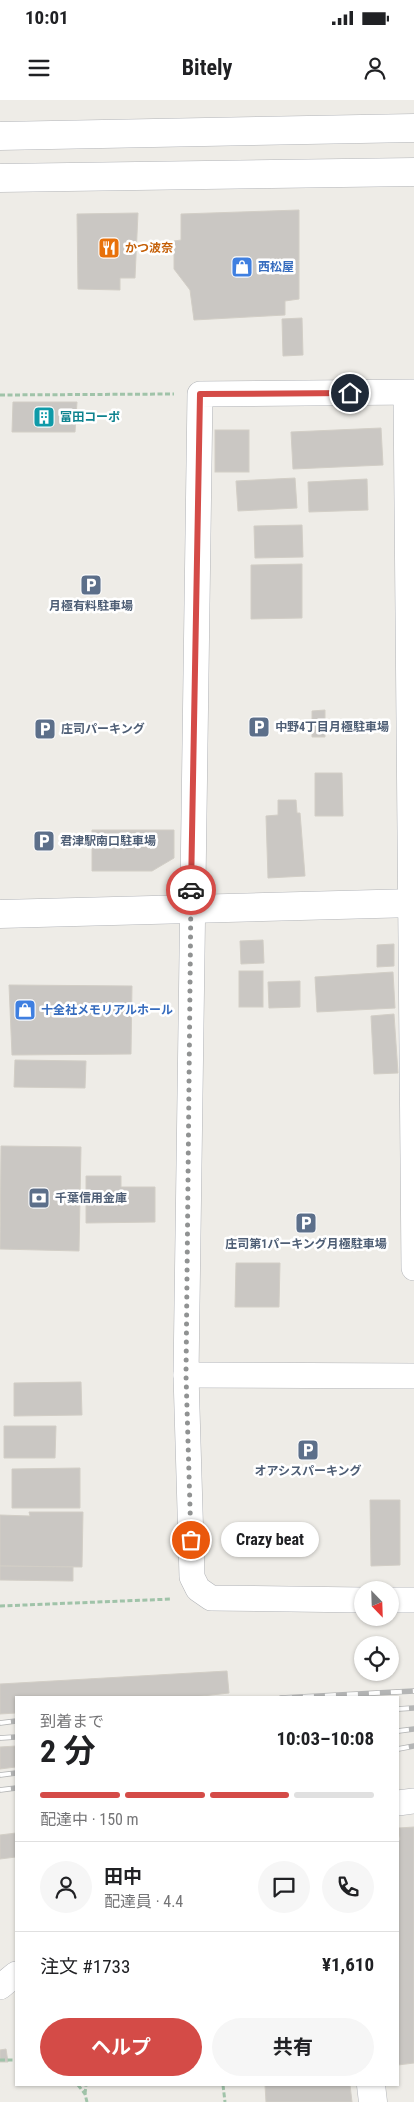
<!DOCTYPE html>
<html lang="ja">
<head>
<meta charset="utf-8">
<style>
	body { margin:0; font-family:"Roboto Condensed","Noto Sans JP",sans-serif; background:#f6f6f6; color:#202124; height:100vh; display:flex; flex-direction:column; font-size:19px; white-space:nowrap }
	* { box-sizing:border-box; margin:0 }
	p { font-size:16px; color:#757577 }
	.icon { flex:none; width:28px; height:28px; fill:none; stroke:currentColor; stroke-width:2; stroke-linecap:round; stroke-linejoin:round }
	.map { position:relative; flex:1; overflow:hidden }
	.sheet { position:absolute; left:15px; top:1596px; width:384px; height:390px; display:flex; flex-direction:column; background:#fff; border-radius:0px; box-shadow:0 1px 4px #0004 }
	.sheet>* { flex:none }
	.needle { width:32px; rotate:157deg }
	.tools { position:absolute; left:354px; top:1481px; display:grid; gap:10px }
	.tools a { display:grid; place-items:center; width:45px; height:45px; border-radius:50%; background:#fff; box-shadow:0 1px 4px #0004; font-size:25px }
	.pin { position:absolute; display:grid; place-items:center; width:42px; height:42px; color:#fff; margin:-21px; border:2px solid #fff; border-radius:50%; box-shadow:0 1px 5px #0007 }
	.courier { position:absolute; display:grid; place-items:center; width:50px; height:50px; margin:-25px; border:4px solid #d44b47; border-radius:50%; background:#fff; color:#222; box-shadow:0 1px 6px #0007 }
	.bubble { position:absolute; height:35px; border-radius:18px; background:#fff; box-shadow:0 1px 4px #0004; font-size:16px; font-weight:700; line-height:35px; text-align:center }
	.headline em { font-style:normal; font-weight:700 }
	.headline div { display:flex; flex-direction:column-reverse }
	.headline { display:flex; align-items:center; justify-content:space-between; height:85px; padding:0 25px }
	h1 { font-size:32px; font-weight:700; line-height:38px }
	.bar { display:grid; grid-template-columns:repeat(4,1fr); gap:8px 5px; align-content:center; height:60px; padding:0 25px }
	.bar i { height:6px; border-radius:4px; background:#e0e0e0 }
	.bar .on { background:#d44b47 }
	.bar p { grid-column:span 4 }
	.line { display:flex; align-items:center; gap:12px; padding:0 25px; border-top:1px solid #e0e0e0 }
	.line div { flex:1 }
	.round { display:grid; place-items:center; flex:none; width:52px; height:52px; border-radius:26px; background:#f6f6f6 }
	.cta { display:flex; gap:10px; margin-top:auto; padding:10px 25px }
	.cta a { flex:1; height:58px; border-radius:30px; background:#d44b47; color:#fff; font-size:20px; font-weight:700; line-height:58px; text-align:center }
	.cta a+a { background:#f6f6f6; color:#202124 }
	.status { display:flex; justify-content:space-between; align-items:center; height:35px; padding:0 25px; background:#fff; direction:ltr }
	.status svg { height:14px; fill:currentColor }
	header { display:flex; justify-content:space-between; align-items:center; height:65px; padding:0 25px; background:#fff; font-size:22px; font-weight:700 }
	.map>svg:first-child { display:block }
	.building { fill:#cac7c3; stroke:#d2cec6 }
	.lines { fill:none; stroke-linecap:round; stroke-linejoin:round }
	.street-casing { stroke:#b1b3b7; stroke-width:26 }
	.secondary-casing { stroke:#b3b5b9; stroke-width:29 }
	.path { stroke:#a0c3a9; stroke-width:3; stroke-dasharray:5 2.5; stroke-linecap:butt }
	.street { stroke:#fff; stroke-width:25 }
	.secondary { stroke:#fff; stroke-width:28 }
	.rail-casing { stroke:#b4b5b5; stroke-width:5.5 }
	.rail { stroke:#fff; stroke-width:4; stroke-dasharray:11; stroke-linecap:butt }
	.done { stroke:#909292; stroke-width:5; stroke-dasharray:0 9 }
	.route { stroke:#d44b47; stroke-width:6 }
	.labels { text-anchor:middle; stroke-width:5; stroke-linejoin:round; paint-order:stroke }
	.food-label { font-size:12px; font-weight:bold; fill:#c56008; stroke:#fff; text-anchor:start }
	.shop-label { font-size:12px; font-weight:bold; fill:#366cbe; stroke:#fff; text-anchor:start }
	.culture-label { font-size:12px; font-weight:bold; fill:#0d838f; stroke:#fff; text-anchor:start }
	.service-label { font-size:12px; font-weight:bold; fill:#4e5e75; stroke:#fff; text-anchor:start }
</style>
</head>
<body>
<div class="status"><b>10:01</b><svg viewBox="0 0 49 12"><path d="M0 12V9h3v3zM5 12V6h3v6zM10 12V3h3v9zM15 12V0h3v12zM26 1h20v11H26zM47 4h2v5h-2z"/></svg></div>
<header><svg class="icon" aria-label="menu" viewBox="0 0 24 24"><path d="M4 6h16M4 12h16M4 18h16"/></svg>Bitely<svg class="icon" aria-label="person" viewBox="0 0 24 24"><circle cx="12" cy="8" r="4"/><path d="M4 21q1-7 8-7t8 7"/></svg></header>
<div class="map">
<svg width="414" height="2002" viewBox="0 0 414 2002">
	<rect width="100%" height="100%" fill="#eeece7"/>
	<g class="building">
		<polygon points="299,110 299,199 285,201 285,215 194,220 190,190 174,169 174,141 181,140 181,114"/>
		<polygon points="138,113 135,178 120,178 120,190 78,189 77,114"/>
		<polygon points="302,218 303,255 283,256 282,219"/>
		<polygon points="13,302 77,302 75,332 12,332"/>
		<polygon points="381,328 383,365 293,369 291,332"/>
		<rect x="215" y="330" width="34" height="42"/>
		<polygon points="295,378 297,408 238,411 236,381"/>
		<polygon points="367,379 368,410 309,412 308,382"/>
		<polygon points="302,425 303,457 255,458 254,426"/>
		<polygon points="302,464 302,518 251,519 251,465"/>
		<polygon points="325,610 325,637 312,637 312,611"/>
		<polygon points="315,673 342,673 343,716 315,716"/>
		<polygon points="278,700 296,700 297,713 300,713 305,776 268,778 266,716 278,715"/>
		<polygon points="92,730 174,730 174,758 152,771 92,771"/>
		<polygon points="263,840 264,863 241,864 240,841"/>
		<polygon points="394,844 394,866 377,867 377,845"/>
		<rect x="239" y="871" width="24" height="36"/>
		<polygon points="393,872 395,908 317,912 315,877"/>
		<polygon points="300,881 300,907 269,908 268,882"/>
		<polygon points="9,885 132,886 131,954 12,955"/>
		<polygon points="394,914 398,973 374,974 371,916"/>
		<polygon points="15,960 86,961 85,988 14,987"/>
		<polygon points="1,1046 81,1047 79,1151 0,1149"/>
		<polygon points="86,1076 121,1076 121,1087 155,1087 155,1122 86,1123"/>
		<polygon points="236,1163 280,1163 279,1207 235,1207"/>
		<polygon points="81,1282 82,1315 14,1316 14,1283"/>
		<polygon points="4,1326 56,1326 55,1358 4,1358"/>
		<polygon points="80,1368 80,1408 12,1408 12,1369"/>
		<polygon points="370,1400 400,1400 400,1465 371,1466"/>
		<polygon points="29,1412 83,1412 82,1467 0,1466 0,1415 30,1416"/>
		<polygon points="0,1466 73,1467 73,1481 0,1480"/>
		<polygon points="227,1571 229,1593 184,1598 16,1598 16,1613 0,1614 0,1584"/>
		<polygon points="16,1646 16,1667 0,1669 0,1647"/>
		<polygon points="414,1727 414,1963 398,1965 398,1741 400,1740 399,1728"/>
		<polygon points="16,1733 16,1757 0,1759 0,1735"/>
		<polygon points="6,1949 8,1962 0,1962 0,1950"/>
		<polygon points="265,1985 350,1985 352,2002 266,2002"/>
	</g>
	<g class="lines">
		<g class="street-casing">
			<g id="street">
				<polyline points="406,293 414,1168"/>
				<polyline points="186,1275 414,1276"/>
				<polyline points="362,1500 211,1498 198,1489 192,1477 186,1275 200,294 414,292"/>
				<polyline points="390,1500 414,1500"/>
				<polyline points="398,1703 414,1701"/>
				<polyline points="0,1887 16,1874"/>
			</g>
		</g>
		<g class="secondary-casing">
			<g id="secondary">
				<polyline points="0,36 414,28"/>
				<polyline points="0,78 414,72"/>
				<polyline points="0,814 414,803"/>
				<polyline points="371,1985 373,2002"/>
			</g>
		</g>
		<g class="path">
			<polyline points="0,295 174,294"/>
			<polyline points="0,1506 172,1499"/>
			<polyline points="0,1960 16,1960"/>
			<polyline points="78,1985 85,1994 87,2002"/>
			<polyline points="223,1985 225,2002"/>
			<polyline points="85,1994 86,1985"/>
		</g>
		<use href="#street" class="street"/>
		<use href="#secondary" class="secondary"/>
		<g class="rail-casing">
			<g id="rail">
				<polyline points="281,1598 414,1591"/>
				<polyline points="398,1609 414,1608"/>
				<polyline points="0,1623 16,1621"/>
				<polyline points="398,1631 414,1629"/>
				<polyline points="0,1638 16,1637"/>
				<polyline points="398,1649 414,1646"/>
				<polyline points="0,1675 16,1673"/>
				<polyline points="0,1690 16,1688"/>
			</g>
		</g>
		<use href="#rail" class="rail"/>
	</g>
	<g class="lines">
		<polyline class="done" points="191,1440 186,1275 191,790"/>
		<polyline class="route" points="191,790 200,294 350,293"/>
	</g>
	<defs>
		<g id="restaurant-square" transform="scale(1.125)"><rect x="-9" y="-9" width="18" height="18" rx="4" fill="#e8710a" stroke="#fff"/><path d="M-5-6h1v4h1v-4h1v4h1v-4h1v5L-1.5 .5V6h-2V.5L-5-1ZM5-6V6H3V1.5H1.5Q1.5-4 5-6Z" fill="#fff"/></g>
		<g id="shop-square" transform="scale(1.125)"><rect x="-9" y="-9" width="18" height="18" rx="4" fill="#3f7fe0" stroke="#fff"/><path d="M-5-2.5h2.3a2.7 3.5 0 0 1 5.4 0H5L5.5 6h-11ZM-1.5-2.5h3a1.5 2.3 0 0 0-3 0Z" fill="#fff"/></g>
		<g id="building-square" transform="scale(1.125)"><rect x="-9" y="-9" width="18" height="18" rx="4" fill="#0f9aa8" stroke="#fff"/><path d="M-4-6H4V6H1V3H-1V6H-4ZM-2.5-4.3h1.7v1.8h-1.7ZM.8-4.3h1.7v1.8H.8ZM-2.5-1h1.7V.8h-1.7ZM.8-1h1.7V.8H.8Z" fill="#fff"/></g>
		<g id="parking-square" transform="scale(1.125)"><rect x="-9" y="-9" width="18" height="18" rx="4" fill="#5c6f8a" stroke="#fff"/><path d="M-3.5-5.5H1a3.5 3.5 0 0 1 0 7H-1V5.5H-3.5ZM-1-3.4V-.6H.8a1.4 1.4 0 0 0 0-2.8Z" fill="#fff"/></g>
		<g id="bank-square" transform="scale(1.125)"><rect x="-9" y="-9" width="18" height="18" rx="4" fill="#5c6f8a" stroke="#fff"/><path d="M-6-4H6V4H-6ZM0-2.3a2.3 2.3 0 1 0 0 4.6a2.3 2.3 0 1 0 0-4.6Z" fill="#fff"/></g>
	</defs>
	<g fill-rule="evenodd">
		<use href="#restaurant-square" x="109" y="148"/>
		<use href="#shop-square" x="242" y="167"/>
		<use href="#building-square" x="44" y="317"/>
		<use href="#parking-square" x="91" y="485"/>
		<use href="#parking-square" x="259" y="627"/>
		<use href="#parking-square" x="45" y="629"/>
		<use href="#parking-square" x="44" y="741"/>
		<use href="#shop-square" x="25" y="910"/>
		<use href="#bank-square" x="39" y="1098"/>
		<use href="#parking-square" x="306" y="1123"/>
		<use href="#parking-square" x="308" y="1350"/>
	</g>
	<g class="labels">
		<g class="food-label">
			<text x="125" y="152">かつ波奈</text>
		</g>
		<g class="shop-label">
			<text x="258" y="171">西松屋</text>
			<text x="41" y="914">十全社メモリアルホール</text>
		</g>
		<g class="culture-label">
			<text x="60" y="321">富田コーポ</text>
		</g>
		<g class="service-label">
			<text x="91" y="510" text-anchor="middle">月極有料駐車場</text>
			<text x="275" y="631">中野4丁目月極駐車場</text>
			<text x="61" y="633">庄司パーキング</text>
			<text x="60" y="745">君津駅南口駐車場</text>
			<text x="55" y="1102">千葉信用金庫</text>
			<text x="306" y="1148" text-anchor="middle">庄司第1パーキング月極駐車場</text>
			<text x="308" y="1375" text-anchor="middle">オアシスパーキング</text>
		</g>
	</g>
</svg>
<div class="tools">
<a><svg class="needle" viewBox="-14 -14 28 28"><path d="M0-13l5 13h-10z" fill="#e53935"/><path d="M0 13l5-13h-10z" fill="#757577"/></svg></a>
<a><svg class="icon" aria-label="locate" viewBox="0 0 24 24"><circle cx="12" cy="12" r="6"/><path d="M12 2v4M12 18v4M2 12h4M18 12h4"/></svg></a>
</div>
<div class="pin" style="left:191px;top:1440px;background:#ea580c"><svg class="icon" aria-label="bag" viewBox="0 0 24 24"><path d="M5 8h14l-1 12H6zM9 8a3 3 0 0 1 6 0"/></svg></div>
<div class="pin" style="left:350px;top:293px;background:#1f2937"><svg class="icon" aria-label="home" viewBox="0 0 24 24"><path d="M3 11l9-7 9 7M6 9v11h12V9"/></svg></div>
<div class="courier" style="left:191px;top:790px"><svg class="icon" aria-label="car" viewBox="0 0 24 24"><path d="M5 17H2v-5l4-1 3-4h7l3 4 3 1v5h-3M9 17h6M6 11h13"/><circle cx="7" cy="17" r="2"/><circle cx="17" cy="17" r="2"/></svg></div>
<div class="bubble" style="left:221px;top:1422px;width:98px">Crazy beat</div>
<section class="sheet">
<div class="headline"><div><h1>2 分</h1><p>到着まで</p></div><em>10:03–10:08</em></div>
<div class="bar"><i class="on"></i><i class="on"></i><i class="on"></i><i></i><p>配達中 · 150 m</p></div>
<div class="line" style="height:90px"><a class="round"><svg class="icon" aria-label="person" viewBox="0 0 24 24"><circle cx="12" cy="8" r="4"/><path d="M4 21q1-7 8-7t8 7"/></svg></a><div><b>田中</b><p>配達員 · 4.4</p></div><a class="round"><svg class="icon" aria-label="chat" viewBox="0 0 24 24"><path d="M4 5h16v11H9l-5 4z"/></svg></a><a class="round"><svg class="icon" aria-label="phone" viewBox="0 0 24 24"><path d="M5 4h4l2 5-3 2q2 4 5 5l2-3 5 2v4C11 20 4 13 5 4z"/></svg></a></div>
<div class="line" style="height:65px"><div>注文 #1733</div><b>¥1,610</b></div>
<div class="cta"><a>ヘルプ</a><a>共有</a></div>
</section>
</div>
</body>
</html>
